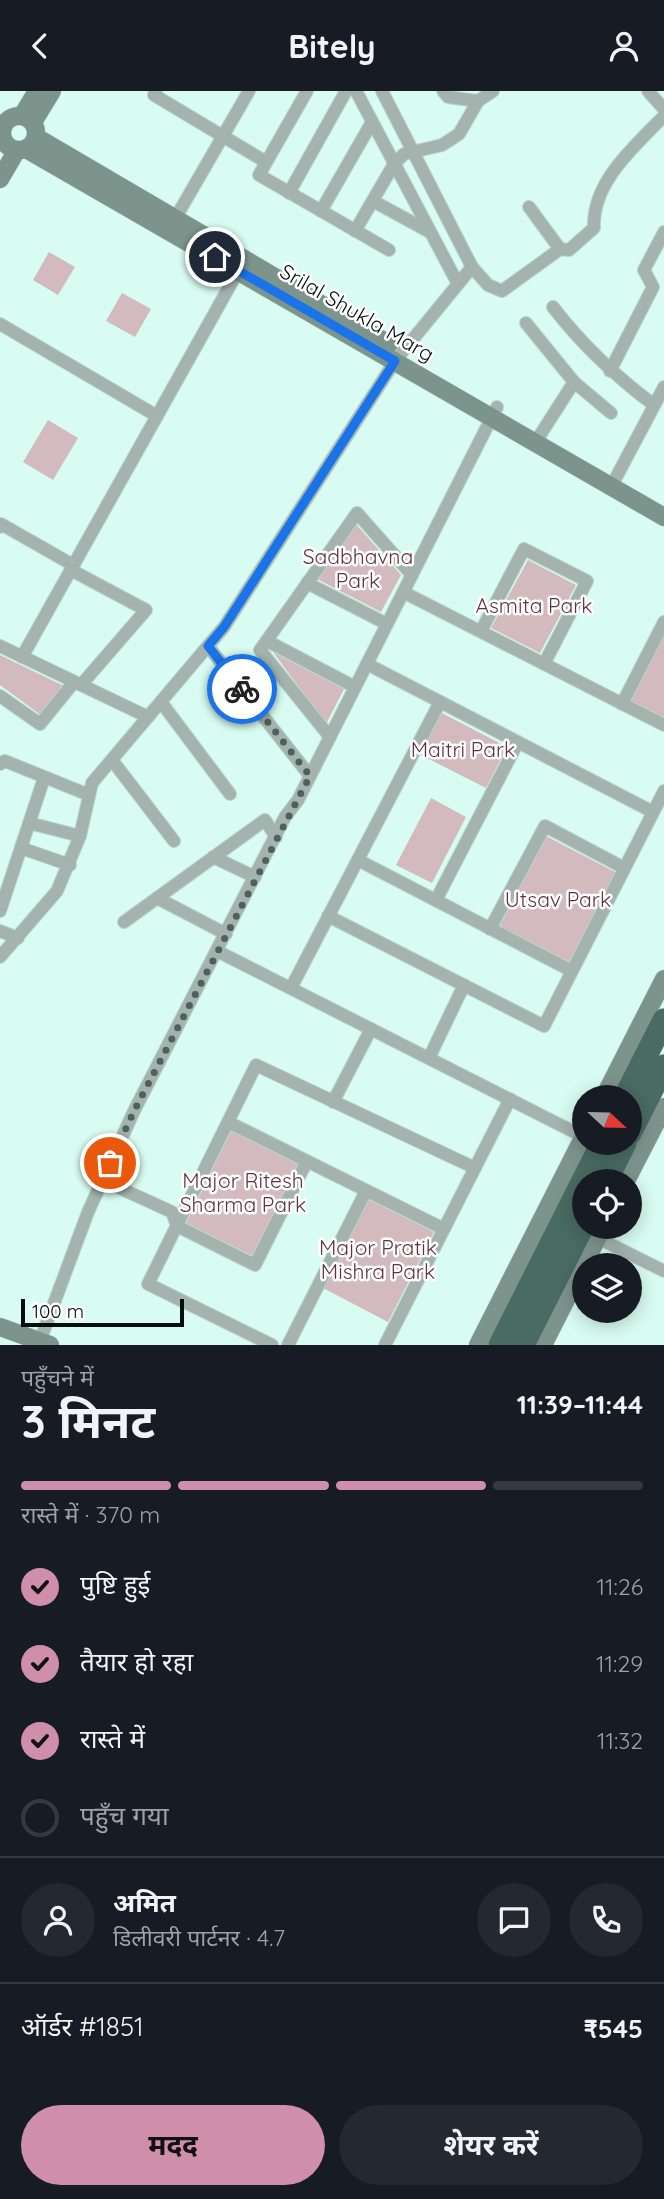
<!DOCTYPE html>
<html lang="hi">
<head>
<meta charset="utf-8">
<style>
	body { margin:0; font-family:Quicksand,"Noto Sans Devanagari",sans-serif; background:#242831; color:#f1f3f6; height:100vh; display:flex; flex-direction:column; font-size:26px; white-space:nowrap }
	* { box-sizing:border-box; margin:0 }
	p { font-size:23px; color:#9ea1a6 }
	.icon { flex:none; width:38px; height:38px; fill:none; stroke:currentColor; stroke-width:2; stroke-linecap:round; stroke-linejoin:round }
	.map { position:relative; height:1254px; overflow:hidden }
	.side { display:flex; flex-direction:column; background:#171b24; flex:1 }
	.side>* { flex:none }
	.needle { width:46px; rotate:112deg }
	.buttons { position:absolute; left:572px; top:994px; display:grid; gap:14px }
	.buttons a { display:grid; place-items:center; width:70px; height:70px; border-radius:50%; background:#171b24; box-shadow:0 4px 18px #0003; font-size:35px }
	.scale { position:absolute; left:21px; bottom:18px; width:163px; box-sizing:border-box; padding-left:7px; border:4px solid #040f0c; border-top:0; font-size:19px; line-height:24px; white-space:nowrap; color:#040f0c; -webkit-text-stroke:5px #fff; paint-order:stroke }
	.pin { position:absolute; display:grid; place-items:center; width:60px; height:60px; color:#fff; margin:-30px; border:4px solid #fff; border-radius:50%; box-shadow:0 2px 7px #0007 }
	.courier { position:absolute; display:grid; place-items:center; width:70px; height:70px; margin:-35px; border:5px solid #1a73e8; border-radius:50%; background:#fff; color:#222; box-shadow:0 2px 9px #0007 }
	.headline em { font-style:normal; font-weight:700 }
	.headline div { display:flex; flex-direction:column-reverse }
	.headline { display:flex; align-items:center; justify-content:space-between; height:119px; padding:0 21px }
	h1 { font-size:46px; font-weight:700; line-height:52px }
	.bar { display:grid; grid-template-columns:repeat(4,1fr); gap:10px 7px; align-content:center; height:84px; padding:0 21px }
	.bar i { height:9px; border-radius:5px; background:#363941 }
	.bar .selected { background:#cf8eaa }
	.bar p { grid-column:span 4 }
	.line { display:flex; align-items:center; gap:18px; padding:0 21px; border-top:2px solid #363941 }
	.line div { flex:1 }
	.round { display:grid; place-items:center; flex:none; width:74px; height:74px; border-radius:37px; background:#242831 }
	ol { padding:0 21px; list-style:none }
	li { display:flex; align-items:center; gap:21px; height:77px }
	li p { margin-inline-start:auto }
	li .icon { padding:7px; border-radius:50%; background:#cf8eaa; color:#111; stroke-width:4 }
	li:last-child { color:#9ea1a6 }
	li i { width:38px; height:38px; border:4px solid #363941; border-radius:50% }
	.cta { display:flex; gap:14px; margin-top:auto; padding:14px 21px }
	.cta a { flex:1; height:80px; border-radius:42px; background:#cf8eaa; color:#111; font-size:28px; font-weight:700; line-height:80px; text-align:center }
	.cta a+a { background:#242831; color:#f1f3f6 }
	header { display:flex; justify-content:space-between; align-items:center; height:91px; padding:0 21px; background:#171b24; font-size:32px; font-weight:700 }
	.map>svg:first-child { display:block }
	.green { fill:#d2babe }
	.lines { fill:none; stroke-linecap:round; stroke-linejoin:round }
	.street-casing { stroke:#b6d6cc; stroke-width:14 }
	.secondary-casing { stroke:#b6d6cc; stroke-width:19 }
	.highway-casing { stroke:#b6d6cc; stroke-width:24 }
	.street { stroke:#a4b3ae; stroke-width:12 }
	.secondary { stroke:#7d948d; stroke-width:18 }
	.highway { stroke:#496b62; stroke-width:23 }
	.done { stroke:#4e625c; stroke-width:7; stroke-dasharray:0 12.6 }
	.route { stroke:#1a73e8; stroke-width:9 }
	.labels { text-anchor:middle; stroke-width:5; stroke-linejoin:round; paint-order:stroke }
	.street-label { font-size:21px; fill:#040f0c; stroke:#fff }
	.park-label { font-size:21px; fill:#63323d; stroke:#fff }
</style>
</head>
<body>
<header><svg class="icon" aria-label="back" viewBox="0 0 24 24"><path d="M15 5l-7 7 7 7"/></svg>Bitely<svg class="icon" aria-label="person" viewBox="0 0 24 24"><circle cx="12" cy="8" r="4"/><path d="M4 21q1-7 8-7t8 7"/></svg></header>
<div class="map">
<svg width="664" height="1254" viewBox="0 0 664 1254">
	<rect width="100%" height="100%" fill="#d8fcf1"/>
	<g class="green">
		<polygon points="49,161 75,176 58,204 33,189"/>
		<polygon points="122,202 151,218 135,246 106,230"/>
		<polygon points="48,329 78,347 53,389 23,371"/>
		<polygon points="356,433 401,484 381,521 317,488"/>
		<polygon points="528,469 576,494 540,562 491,537"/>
		<polygon points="664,540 664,627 628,609"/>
		<polygon points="273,561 344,598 326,633"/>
		<polygon points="0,564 64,595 42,625 0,594"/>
		<polygon points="440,621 507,656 486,697 419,663"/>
		<polygon points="431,707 466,726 432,792 396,774"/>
		<polygon points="546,745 617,782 570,873 499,836"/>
		<polygon points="232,1038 300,1072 253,1165 186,1132"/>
		<polygon points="368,1108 434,1141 388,1231 323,1197"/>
	</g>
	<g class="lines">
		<g class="street-casing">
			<g id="street">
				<polyline points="156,0 154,4 266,71"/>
				<polyline points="307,0 259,84 389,159"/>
				<polyline points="356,0 458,193"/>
				<path d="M 382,0 L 472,176 L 488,194 L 502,200 L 560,158 L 569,159 L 594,137 C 592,91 634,56 664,25"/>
				<polyline points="443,0 448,6 478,10 493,0"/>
				<polyline points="648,0 664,18"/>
				<polyline points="289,102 346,0"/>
				<polyline points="373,110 428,140"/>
				<polyline points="529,116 560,158"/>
				<polyline points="321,120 372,31"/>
				<polyline points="172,133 249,0"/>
				<polyline points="355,140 394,73 404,63 442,54 459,43 478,10"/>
				<path d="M 553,216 C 583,255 615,285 654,314"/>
				<polyline points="526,232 574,291 611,322"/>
				<polyline points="0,233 157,325"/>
				<polyline points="610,280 653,196 644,179 664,141"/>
				<polyline points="535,352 574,291"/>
				<polyline points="611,396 664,296"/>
				<polyline points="0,436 1,433 73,474"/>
				<polyline points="71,479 146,519 81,594"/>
				<polyline points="307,492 387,533"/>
				<polyline points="403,501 664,634"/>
				<polyline points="481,540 524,458 587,490 544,573"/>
				<polyline points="267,550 355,596"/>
				<polyline points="0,555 148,626"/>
				<polyline points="208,555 310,685"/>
				<polyline points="22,566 241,175"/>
				<polyline points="367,573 653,721"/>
				<polyline points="0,605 40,633 74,591"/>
				<polyline points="161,611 230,703"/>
				<polyline points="622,613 664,531"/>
				<polyline points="330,646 260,559 357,422 412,484"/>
				<polyline points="112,669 174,750"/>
				<polyline points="0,673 5,670 89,704"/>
				<polyline points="29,732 80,745"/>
				<polyline points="21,757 70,774"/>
				<polyline points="213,766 255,786"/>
				<polyline points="358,769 572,880"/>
				<polyline points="157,807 226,843"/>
				<polyline points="436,809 518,651"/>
				<polyline points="0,820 44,687"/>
				<polyline points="328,825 544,935 664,700"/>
				<polyline points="124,831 265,729 276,746"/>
				<polyline points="490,838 545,735 624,777"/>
				<polyline points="0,840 18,847"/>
				<polyline points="217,860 584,1046"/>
				<polyline points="0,866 57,800 80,745 92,692 224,536 395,270 472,176"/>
				<polyline points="291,897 440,611"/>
				<polyline points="429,967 464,894"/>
				<polyline points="333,1011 371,938"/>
				<polyline points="228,1031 444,1138"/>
				<polyline points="102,1089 172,1121 177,1135 255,1174 307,1070"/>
				<polyline points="598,1147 664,1180"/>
				<polyline points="40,1250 88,1121 134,1020 285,726 298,709 497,316"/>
				<polyline points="272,1254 148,1193 256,974 475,1077"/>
				<polyline points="288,1254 366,1100"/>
				<polyline points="385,1254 510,1008"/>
			</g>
		</g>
		<g class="secondary-casing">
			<g id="secondary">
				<circle cx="19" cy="42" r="17"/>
				<polyline points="22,25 37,0"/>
				<polyline points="33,31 52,0"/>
				<polyline points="36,46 389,253"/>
				<polyline points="26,58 664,426"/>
				<polyline points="0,88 17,59"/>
				<polyline points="604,1006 664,888"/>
				<polyline points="626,1090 664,1016"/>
				<polyline points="0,1236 50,1254"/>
				<polyline points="478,1254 584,1045"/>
				<polyline points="543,1254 603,1136"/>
			</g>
		</g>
		<g class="highway-casing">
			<g id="highway">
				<polyline points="625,1006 664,929"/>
				<polyline points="630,1042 664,975"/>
				<polyline points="606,1090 625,1052"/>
				<polyline points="500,1254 602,1052"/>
				<polyline points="523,1254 584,1133"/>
			</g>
		</g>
		<use href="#street" class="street"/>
		<use href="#secondary" class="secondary"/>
		<use href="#highway" class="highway"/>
	</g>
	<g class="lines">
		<polyline class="done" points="110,1072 134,1020 310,685 242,598"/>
		<polyline class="route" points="215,166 395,270 224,536 208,555 242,598"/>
	</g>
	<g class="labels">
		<g class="street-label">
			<text transform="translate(357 222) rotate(30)" y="7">Srilal Shukla Marg</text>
		</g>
		<g class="park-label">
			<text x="358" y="473">Sadbhavna<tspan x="358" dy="24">Park</tspan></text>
			<text x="534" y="522">Asmita Park</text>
			<text x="463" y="666">Maitri Park</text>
			<text x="558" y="816">Utsav Park</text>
			<text x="243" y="1097">Major Ritesh<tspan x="243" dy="24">Sharma Park</tspan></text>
			<text x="378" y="1164">Major Pratik<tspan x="378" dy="24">Mishra Park</tspan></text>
		</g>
	</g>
</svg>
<div class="buttons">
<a><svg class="needle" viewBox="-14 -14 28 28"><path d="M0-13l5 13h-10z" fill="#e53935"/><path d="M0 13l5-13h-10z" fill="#9ea1a6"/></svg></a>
<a><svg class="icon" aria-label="locate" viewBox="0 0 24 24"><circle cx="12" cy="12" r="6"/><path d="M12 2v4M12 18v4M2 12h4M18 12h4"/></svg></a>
<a><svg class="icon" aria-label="layers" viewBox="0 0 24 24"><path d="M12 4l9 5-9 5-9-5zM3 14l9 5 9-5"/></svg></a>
</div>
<div class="scale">100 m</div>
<div class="pin" style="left:110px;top:1072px;background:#ea580c"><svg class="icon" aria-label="bag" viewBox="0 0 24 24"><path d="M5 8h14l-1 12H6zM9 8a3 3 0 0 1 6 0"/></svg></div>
<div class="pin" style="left:215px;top:166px;background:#1f2937"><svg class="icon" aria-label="home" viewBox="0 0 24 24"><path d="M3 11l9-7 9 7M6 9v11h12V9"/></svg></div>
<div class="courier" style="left:242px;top:598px"><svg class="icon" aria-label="bike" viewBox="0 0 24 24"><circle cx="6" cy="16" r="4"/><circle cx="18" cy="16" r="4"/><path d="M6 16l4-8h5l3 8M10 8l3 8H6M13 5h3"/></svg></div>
</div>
<section class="side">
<div class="headline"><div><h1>3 मिनट</h1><p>पहुँचने में</p></div><em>11:39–11:44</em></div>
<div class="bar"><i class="selected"></i><i class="selected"></i><i class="selected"></i><i></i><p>रास्ते में · 370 m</p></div>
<ol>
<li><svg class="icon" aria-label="check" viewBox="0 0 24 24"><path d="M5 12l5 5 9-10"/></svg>पुष्टि हुई<p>11:26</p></li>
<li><svg class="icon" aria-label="check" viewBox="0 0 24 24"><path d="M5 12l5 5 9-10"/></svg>तैयार हो रहा<p>11:29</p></li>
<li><svg class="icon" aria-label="check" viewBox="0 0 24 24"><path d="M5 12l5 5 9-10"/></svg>रास्ते में<p>11:32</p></li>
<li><i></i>पहुँच गया</li>
</ol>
<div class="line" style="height:126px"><a class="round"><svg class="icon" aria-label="person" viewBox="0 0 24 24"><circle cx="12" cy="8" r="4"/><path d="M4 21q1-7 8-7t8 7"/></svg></a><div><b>अमित</b><p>डिलीवरी पार्टनर · 4.7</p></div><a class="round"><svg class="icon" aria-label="chat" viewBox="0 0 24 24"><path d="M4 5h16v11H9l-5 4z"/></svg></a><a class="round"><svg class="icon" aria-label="phone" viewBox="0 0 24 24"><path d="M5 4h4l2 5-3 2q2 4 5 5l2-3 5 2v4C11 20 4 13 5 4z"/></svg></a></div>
<div class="line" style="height:91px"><div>ऑर्डर #1851</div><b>₹545</b></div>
<div class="cta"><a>मदद</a><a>शेयर करें</a></div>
</section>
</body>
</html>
